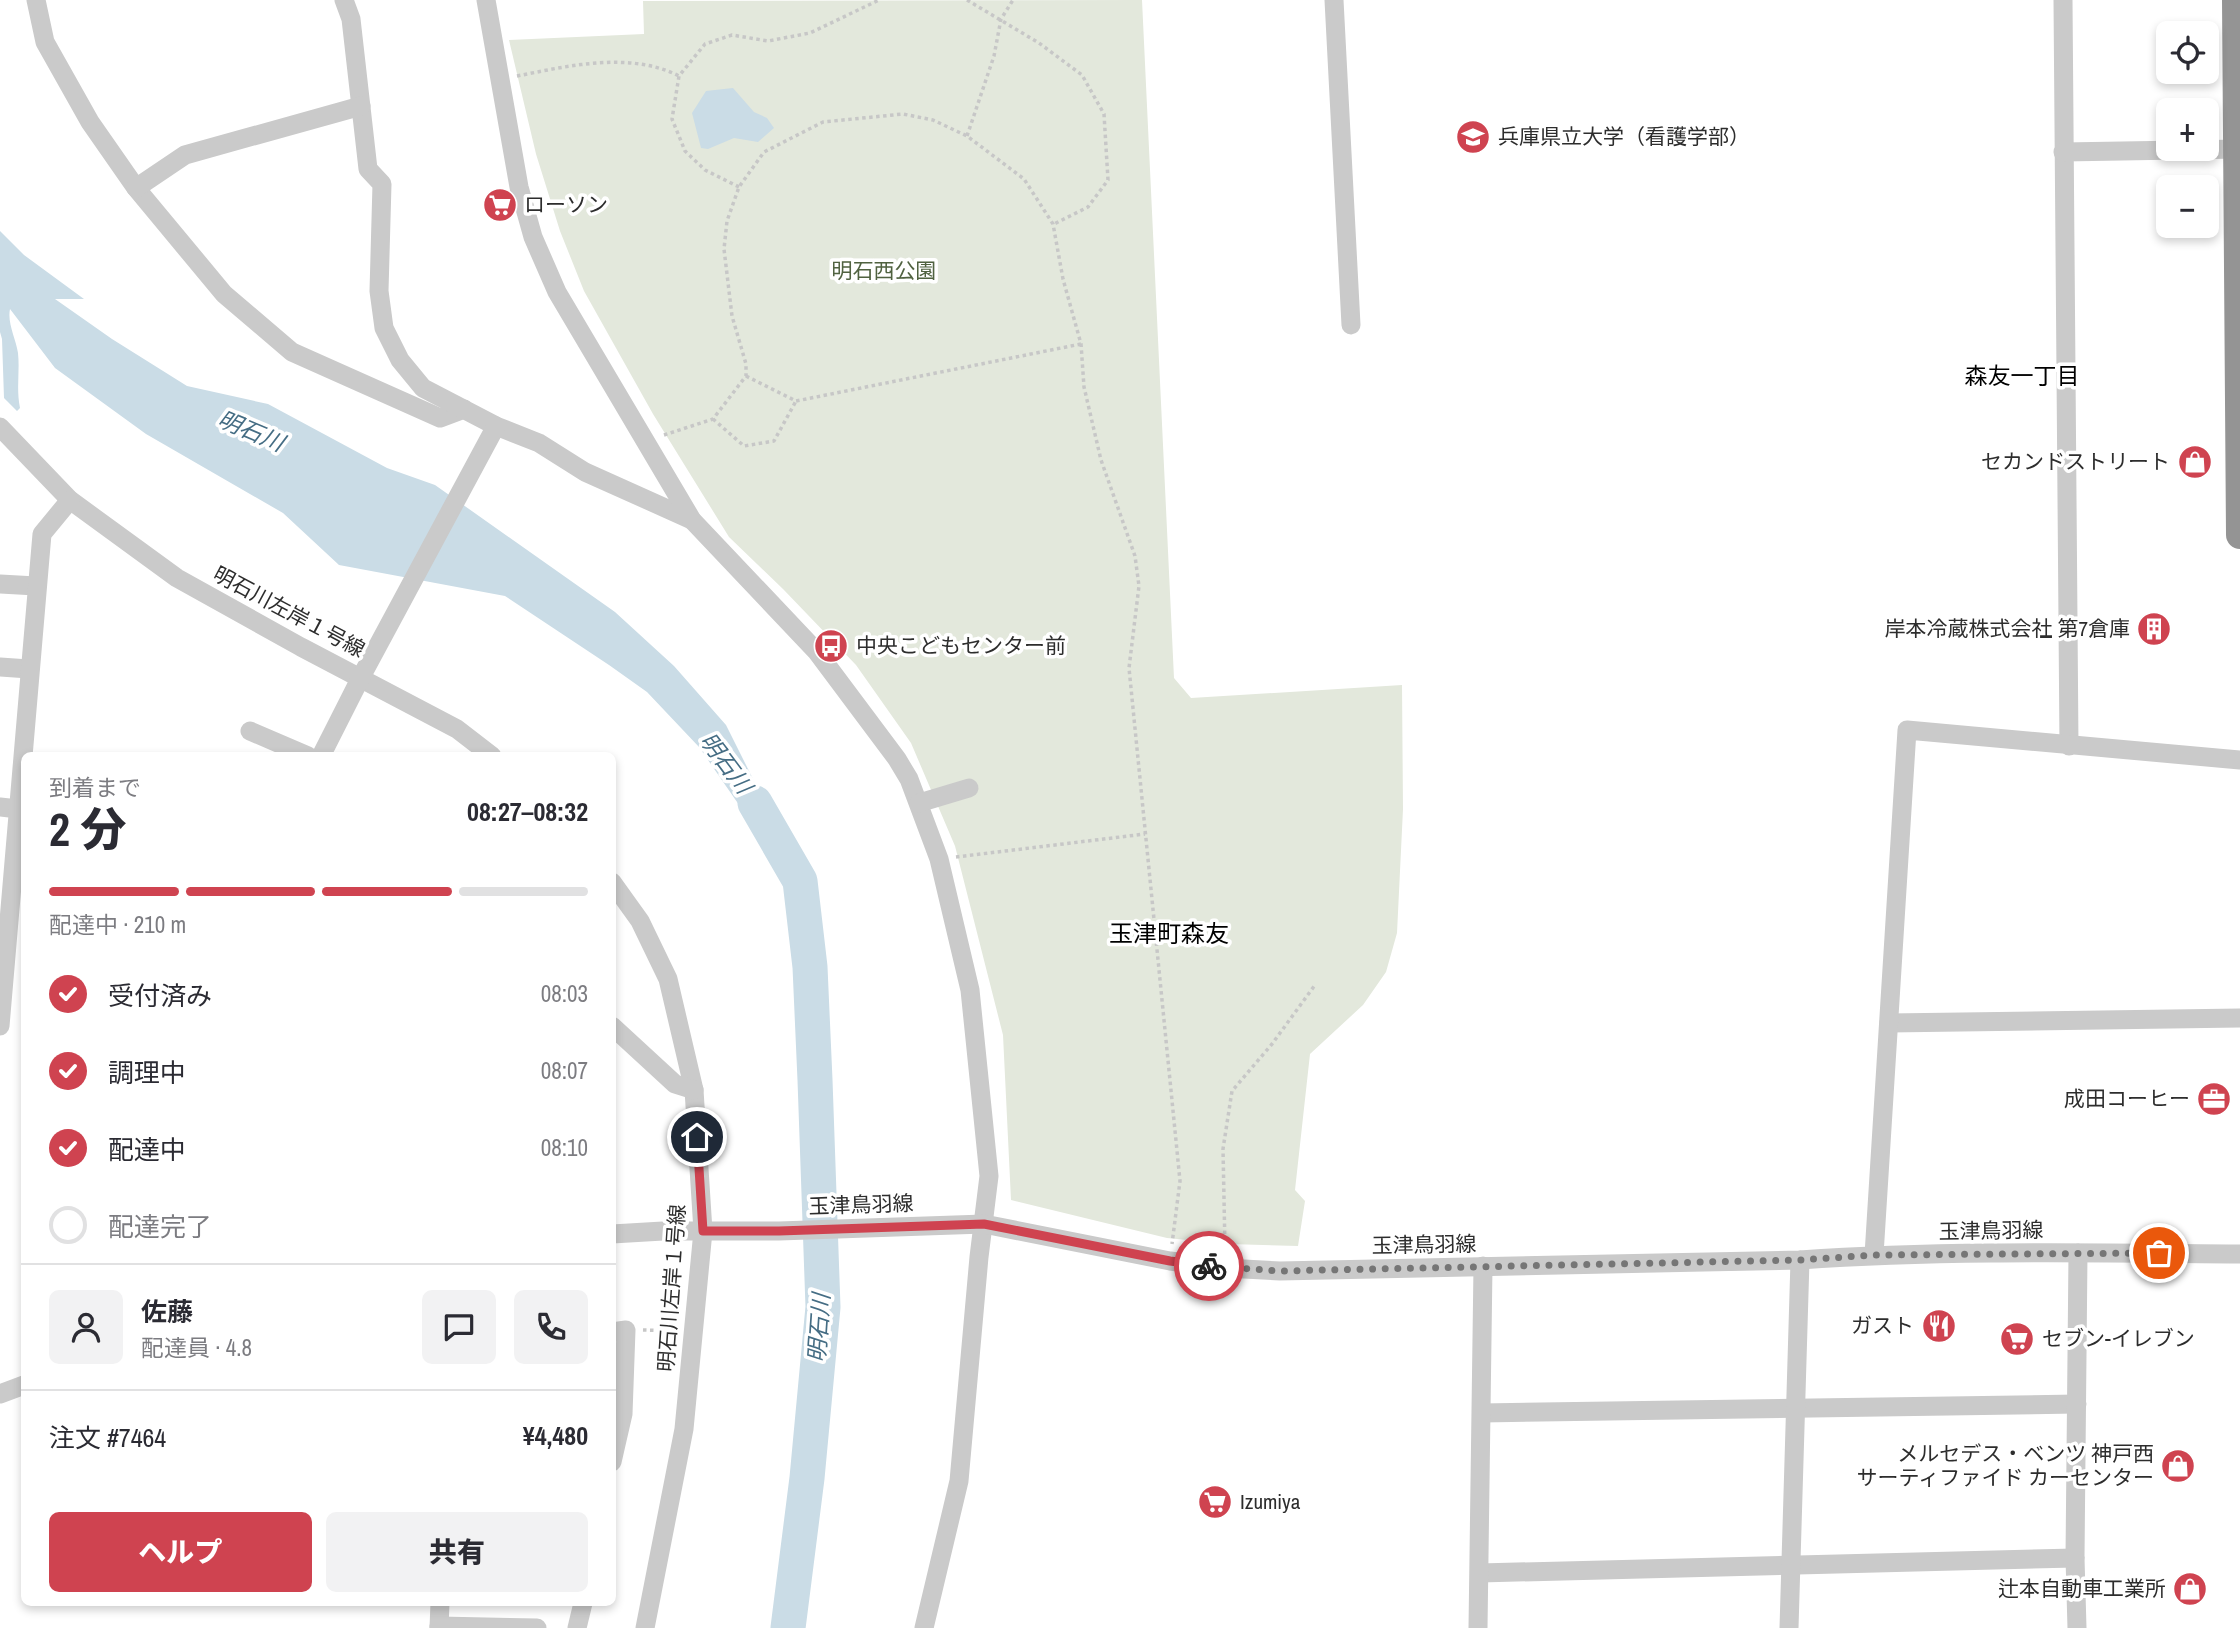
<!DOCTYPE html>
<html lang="ja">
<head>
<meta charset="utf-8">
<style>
	body { margin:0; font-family:"Archivo Narrow","Noto Sans JP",sans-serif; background:#f2f2f3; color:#2b2b33; height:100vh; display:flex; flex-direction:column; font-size:26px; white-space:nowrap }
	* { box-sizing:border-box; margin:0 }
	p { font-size:23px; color:#7c7c81 }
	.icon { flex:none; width:38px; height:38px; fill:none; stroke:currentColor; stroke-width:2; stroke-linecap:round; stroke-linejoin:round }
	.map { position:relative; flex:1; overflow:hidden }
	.drawer { position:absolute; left:21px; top:752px; width:595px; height:854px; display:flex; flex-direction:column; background:#fff; border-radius:10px; box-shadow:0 4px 10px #0003 }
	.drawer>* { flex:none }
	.buttons { position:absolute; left:2156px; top:21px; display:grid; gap:14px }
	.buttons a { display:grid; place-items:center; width:63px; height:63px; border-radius:10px; background:#fff; box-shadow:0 4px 10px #0003; font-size:35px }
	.pin { position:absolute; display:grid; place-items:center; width:60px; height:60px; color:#fff; margin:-30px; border:4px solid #fff; border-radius:50%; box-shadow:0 2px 7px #0007 }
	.courier { position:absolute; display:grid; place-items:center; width:70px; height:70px; margin:-35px; border:5px solid #cf4350; border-radius:50%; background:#fff; color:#222; box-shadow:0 2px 9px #0007 }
	.overview em { font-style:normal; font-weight:800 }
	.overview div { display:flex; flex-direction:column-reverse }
	.overview { display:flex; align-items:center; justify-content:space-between; height:119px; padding:0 28px }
	h1 { font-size:46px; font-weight:800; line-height:52px }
	.bar { display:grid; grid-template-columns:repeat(4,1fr); gap:10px 7px; align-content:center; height:84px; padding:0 28px }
	.bar i { height:9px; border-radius:5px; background:#e1e1e2 }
	.bar .active { background:#cf4350 }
	.bar p { grid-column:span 4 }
	.line { display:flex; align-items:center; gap:18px; padding:0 28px; border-top:2px solid #e1e1e2 }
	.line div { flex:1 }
	.round { display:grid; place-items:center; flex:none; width:74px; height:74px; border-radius:10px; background:#f2f2f3 }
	ol { padding:0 28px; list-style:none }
	li { display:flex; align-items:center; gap:21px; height:77px }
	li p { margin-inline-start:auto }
	li .icon { padding:7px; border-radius:50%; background:#cf4350; color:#fff; stroke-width:4 }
	li:last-child { color:#7c7c81 }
	li i { width:38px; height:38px; border:4px solid #e1e1e2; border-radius:50% }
	.button { display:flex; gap:14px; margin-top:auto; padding:14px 28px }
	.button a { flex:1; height:80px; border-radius:10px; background:#cf4350; color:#fff; font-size:28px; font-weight:800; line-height:80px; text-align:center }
	.button a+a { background:#f2f2f3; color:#2b2b33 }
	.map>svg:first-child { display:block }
	.green { fill:#e3e8dc }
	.water { fill:#cadce6 }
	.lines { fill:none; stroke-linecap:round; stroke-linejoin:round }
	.river { stroke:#cadce6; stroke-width:35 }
	.path { stroke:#c7c7c7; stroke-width:3.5; stroke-dasharray:3.5 3.5; stroke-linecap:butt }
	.minor { stroke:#cacaca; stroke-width:19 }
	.highway { stroke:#949494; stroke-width:28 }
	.done { stroke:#767676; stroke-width:7; stroke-dasharray:0 12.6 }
	.route { stroke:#cf4350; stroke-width:9 }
	.labels { text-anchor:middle; stroke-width:7; stroke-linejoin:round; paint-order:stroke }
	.poi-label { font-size:21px; fill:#2d2d2d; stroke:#fff; text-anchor:end }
	.park-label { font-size:21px; fill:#506240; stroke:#fff }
	.street-label { font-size:21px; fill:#2d2d2d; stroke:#fff }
	.neighbourhood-label { font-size:23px; fill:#000; stroke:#fff }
	.water-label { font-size:23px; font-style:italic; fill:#456d84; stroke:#fff }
	.quarter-label { font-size:24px; fill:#000; stroke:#fff }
</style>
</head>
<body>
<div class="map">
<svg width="2240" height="1628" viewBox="0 0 2240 1628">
	<rect width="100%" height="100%" fill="#fff"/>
	<polygon class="green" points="1142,0 1174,678 1191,698 1402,685 1403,809 1397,933 1386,972 1363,1005 1310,1054 1295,1190 1305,1201 1298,1246 1228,1244 1167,1238 1011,1200 1003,1035 955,846 911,743 856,665 783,589 729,537 653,414 584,291 560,231 536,154 509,40 644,34 643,1"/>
	<g class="water">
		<polygon points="733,88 754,112 767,118 774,128 758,142 734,138 708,149 701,148 692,113 706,91"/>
		<path d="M 0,231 L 24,255 L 84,299 L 55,299 L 112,339 L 187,386 L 268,404 L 387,468 L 435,485 L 615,612 L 674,666 L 726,725 L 792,857 L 746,815 L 699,747 L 647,692 L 609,665 L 505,596 L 339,565 L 283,513 L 146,434 L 55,368 L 10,309 C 7,323 16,339 18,353 C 20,372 16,388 20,408 L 17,411 L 4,398 L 2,339 L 0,332 Z"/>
	</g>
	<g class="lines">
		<polyline class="river" points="755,803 800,881 810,967 815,1080 823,1307 807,1478 788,1628"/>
		<g class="path">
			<polyline points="967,0 1039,43 1082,75 1104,114 1108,180 1088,207 1054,224"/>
			<path d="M 517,76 C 568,66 630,51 679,76"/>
			<polyline points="967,136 994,56 1001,19 1013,0"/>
			<polyline points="739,187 705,170 685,151 672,119 679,76 705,44 732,35 768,41 810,33 879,0"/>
			<polyline points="746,376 796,401 1081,344"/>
			<polyline points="713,419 744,446 774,441 796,401"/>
			<polyline points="664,435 713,419 746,376 746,364 732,316 724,249 727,221 739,187 764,152 823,122 903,114 933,120 967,136 1024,179 1053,224 1063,279 1081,344 1084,387 1101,460 1135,556 1139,586 1129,668 1180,1181 1172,1244"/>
			<polyline points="956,857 1145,834"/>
			<polyline points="1225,1248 1223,1149 1232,1091 1272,1044 1315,985"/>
			<polyline points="643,1330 677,1331"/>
		</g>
		<g class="minor">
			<polyline points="36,0 45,42 90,122 136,188 224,294 292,352 440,418 464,409"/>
			<polyline points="344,0 351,19 368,169 382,184 379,291 384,328 400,360 423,388 496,426 539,443 585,472 692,520"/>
			<polyline points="486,0 519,187 533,237 557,292 692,520 817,652 897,759 909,779 939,859 970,990 989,1176 979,1257 959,1481 924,1628"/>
			<polyline points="1334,0 1351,325"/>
			<polyline points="2063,0 2069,746"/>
			<polyline points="2063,152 2240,149"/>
			<polyline points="136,188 185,155 361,106"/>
			<polyline points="0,427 70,500 177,578 301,647 457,729 492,756"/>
			<polyline points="0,584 36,586"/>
			<polyline points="0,667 29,669"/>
			<polyline points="250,731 308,756"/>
			<polyline points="321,756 361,677 496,426"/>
			<polyline points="919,803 969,788"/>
			<polyline points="0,807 18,809"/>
			<polyline points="612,882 640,921 668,979 694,1090 703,1231 684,1429 645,1628"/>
			<polyline points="1889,1023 2240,1018"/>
			<polyline points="0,1026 42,534 70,500"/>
			<polyline points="612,1026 675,1084 694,1090"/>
			<path d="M 612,1234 L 663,1231 L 779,1231 L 984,1224 L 1170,1261 L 1225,1268 L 1280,1271 L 1800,1260 C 1947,1250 2094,1253 2240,1254"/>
			<polyline points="1874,1255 1907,730 2240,760"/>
			<polyline points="612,1332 626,1330 623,1414 612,1462"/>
			<polyline points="0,1394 24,1385"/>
			<polyline points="1482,1413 2077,1404"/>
			<polyline points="1480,1573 2075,1558"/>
			<polyline points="439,1626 537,1628"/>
			<polyline points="439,1628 440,1603"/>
			<polyline points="577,1628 583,1603"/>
			<polyline points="1478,1628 1483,1266"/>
			<polyline points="1789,1628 1800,1260"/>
			<polyline points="2077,1628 2075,1558 2078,1253"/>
		</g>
		<polyline class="highway" points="2236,0 2240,535"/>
	</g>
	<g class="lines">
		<polyline class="done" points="1209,1266 1280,1271 1800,1260 1874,1255 2159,1253"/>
		<polyline class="route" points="697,1137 703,1231 779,1231 984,1224 1170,1261 1209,1266"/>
	</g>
	<defs>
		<g id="university-disc" transform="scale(1.75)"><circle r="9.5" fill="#cf4350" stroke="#fff"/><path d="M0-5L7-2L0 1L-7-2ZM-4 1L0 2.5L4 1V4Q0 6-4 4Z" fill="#fff"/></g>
		<g id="supermarket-disc" transform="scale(1.75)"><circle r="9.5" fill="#cf4350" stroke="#fff"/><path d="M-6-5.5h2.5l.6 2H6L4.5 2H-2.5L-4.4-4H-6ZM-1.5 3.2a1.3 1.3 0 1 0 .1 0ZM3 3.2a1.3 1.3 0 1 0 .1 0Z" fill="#fff"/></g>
		<g id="shop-disc" transform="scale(1.75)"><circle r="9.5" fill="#cf4350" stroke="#fff"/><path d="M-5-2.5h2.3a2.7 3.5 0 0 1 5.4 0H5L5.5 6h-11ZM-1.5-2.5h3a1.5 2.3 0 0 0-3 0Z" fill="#fff"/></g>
		<g id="building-disc" transform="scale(1.75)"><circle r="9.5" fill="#cf4350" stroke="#fff"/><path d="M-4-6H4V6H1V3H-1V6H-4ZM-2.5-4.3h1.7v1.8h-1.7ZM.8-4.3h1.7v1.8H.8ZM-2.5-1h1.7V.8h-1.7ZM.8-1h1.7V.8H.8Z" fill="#fff"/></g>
		<g id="bus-disc" transform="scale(1.75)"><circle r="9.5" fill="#cf4350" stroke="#fff"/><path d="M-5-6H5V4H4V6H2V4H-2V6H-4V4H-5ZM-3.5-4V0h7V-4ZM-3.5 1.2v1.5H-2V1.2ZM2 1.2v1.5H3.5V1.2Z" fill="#fff"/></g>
		<g id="office-disc" transform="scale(1.75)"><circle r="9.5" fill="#cf4350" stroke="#fff"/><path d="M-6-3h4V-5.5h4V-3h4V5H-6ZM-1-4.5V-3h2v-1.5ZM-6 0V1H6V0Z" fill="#fff"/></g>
		<g id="restaurant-disc" transform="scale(1.75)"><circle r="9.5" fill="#cf4350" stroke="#fff"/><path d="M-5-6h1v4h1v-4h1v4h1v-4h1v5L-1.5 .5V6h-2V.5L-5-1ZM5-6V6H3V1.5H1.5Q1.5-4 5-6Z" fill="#fff"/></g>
	</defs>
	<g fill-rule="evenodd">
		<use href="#university-disc" x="1473" y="137"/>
		<use href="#supermarket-disc" x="500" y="205"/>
		<use href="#shop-disc" x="2195" y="462"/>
		<use href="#building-disc" x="2154" y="629"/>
		<use href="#bus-disc" x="831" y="646"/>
		<use href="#office-disc" x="2214" y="1099"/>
		<use href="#restaurant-disc" x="1939" y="1326"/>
		<use href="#supermarket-disc" x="2017" y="1339"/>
		<use href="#shop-disc" x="2178" y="1466"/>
		<use href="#supermarket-disc" x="1215" y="1502"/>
		<use href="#shop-disc" x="2190" y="1589"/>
	</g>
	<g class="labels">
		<g class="poi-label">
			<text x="1498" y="144" text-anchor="start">兵庫県立大学（看護学部）</text>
			<text x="524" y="212" text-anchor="start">ローソン</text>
			<text x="2170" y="469">セカンドストリート</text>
			<text x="2130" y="636">岸本冷蔵株式会社 第7倉庫</text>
			<text x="856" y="653" text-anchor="start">中央こどもセンター前</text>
			<text x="2190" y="1106">成田コーヒー</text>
			<text x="1914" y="1333">ガスト</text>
			<text x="2042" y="1346" text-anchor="start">セブン-イレブン</text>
			<text x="2154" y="1461">メルセデス・ベンツ 神戸西<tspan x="2154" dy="24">サーティファイド カーセンター</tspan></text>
			<text x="1240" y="1509" text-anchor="start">Izumiya</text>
			<text x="2166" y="1596">辻本自動車工業所</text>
		</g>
		<g class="park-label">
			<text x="884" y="278">明石西公園</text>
		</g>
		<g class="street-label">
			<text transform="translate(289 612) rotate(28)" y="7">明石川左岸１号線</text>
			<text transform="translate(861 1205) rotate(-2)" y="7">玉津鳥羽線</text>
			<text transform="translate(1991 1231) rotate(-1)" y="7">玉津鳥羽線</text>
			<text transform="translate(1424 1245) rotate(-1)" y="7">玉津鳥羽線</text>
			<text transform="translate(672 1288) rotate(-86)" y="7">明石川左岸１号線</text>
		</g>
		<g class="neighbourhood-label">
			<text x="2022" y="384">森友一丁目</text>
		</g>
		<g class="water-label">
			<text transform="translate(251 431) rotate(23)" y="8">明石川</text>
			<text transform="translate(726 763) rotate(53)" y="8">明石川</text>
			<text transform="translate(819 1328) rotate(-86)" y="8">明石川</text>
		</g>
		<g class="quarter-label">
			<text x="1169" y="942">玉津町森友</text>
		</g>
	</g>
</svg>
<div class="buttons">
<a><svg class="icon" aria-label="locate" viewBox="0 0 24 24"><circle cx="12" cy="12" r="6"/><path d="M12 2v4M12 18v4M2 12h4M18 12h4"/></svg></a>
<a>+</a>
<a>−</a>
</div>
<div class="pin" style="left:2159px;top:1253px;background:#ea580c"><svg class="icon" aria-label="bag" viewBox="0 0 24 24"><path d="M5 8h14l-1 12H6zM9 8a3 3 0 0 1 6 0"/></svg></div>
<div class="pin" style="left:697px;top:1137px;background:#1f2937"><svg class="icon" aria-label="home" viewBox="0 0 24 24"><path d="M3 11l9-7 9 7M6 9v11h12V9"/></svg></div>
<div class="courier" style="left:1209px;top:1266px"><svg class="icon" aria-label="bike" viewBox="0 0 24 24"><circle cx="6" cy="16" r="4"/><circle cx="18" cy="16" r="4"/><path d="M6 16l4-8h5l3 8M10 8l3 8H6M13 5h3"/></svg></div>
<section class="drawer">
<div class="overview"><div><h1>2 分</h1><p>到着まで</p></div><em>08:27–08:32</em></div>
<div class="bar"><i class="active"></i><i class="active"></i><i class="active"></i><i></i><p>配達中 · 210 m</p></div>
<ol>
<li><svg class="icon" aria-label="check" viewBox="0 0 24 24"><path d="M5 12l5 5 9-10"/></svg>受付済み<p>08:03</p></li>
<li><svg class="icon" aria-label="check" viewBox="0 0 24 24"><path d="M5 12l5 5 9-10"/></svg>調理中<p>08:07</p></li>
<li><svg class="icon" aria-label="check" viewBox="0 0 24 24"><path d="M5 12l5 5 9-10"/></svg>配達中<p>08:10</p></li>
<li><i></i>配達完了</li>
</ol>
<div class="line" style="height:126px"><a class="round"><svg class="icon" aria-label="person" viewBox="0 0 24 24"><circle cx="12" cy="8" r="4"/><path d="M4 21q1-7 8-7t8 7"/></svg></a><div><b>佐藤</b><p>配達員 · 4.8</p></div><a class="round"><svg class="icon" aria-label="chat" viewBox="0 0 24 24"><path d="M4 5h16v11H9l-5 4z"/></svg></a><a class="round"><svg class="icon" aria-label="phone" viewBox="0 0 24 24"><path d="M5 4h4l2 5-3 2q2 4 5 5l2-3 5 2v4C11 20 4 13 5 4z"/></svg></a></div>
<div class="line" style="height:91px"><div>注文 #7464</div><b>¥4,480</b></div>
<div class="button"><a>ヘルプ</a><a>共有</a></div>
</section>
</div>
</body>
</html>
